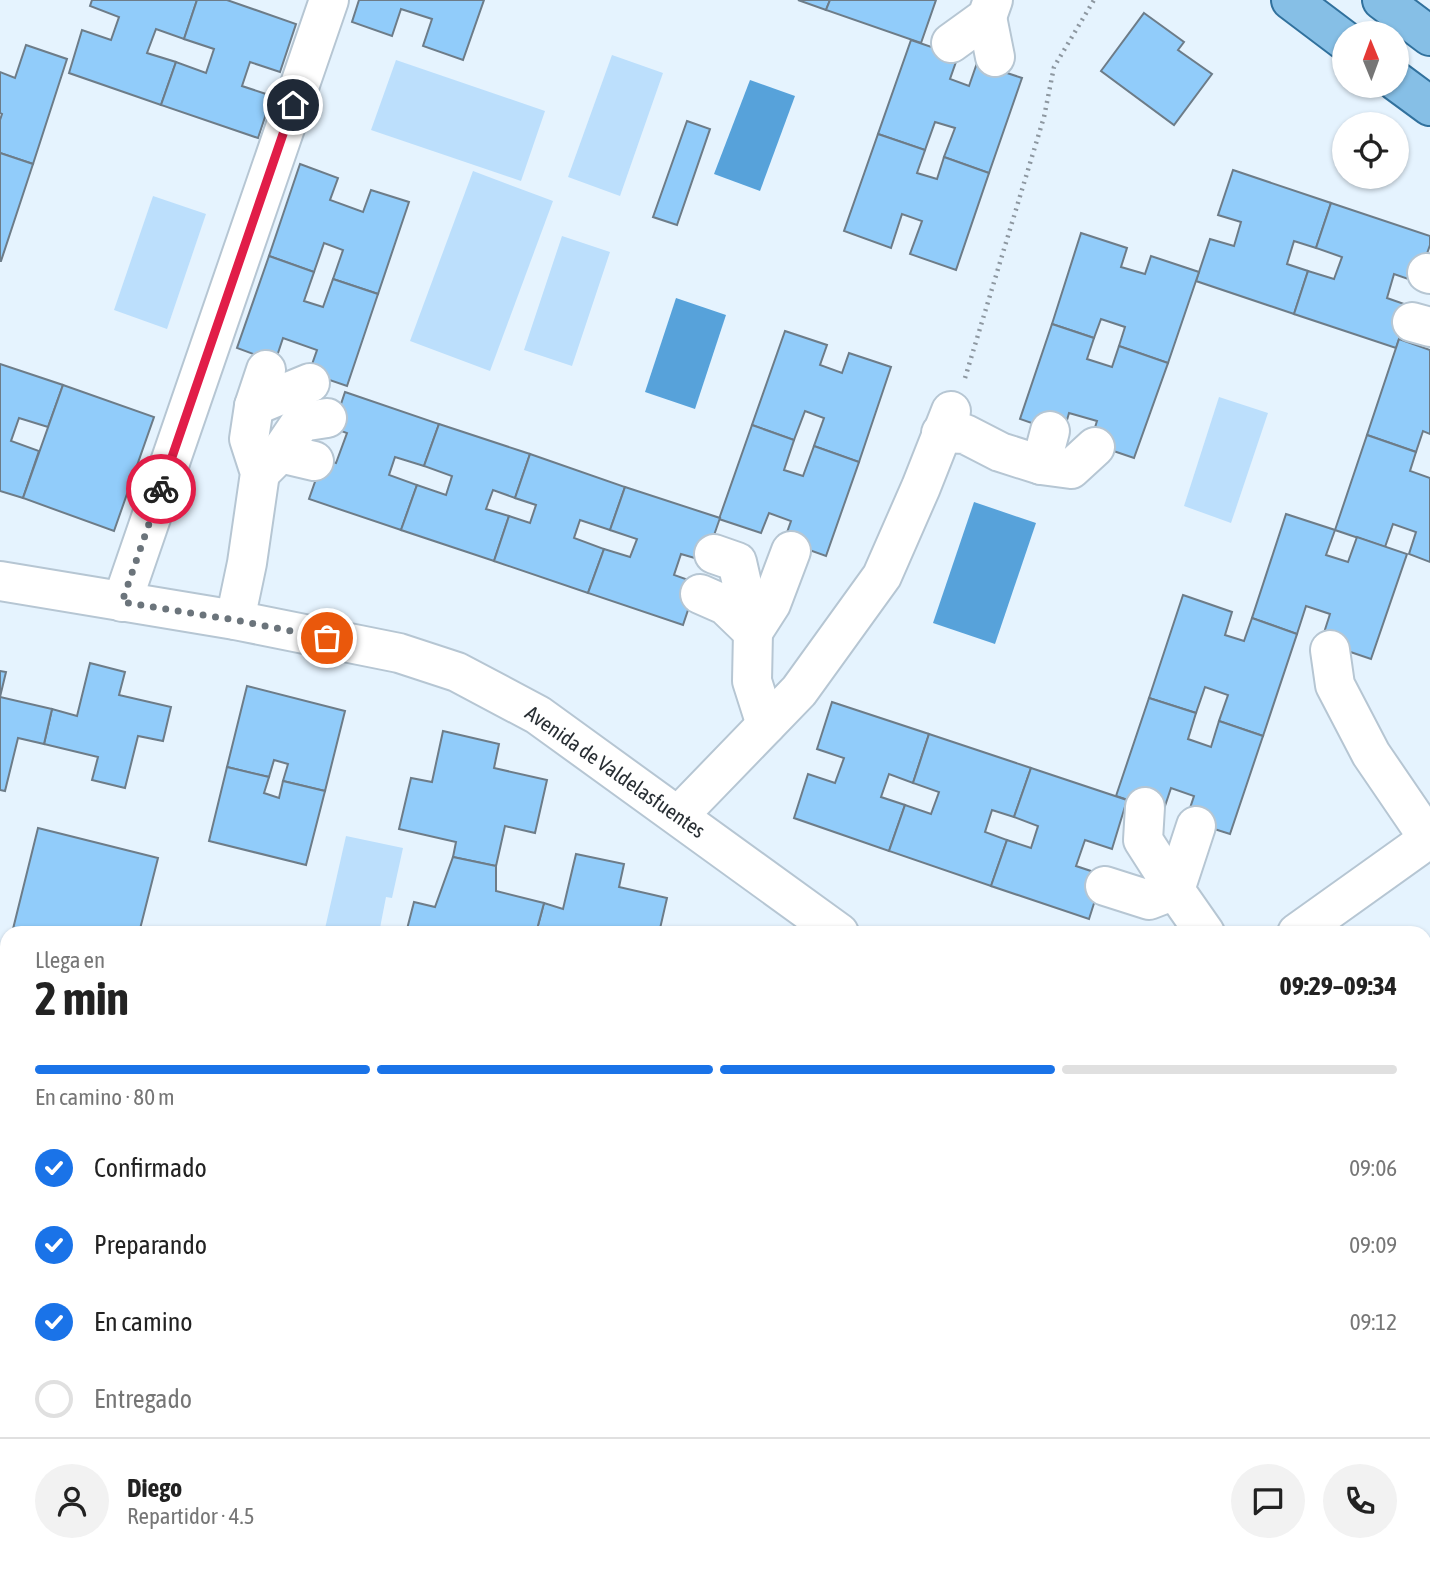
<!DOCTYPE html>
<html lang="es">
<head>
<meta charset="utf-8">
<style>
	body { margin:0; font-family:"Asap Condensed",sans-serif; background:#f2f2f2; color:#222; height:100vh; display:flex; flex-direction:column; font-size:26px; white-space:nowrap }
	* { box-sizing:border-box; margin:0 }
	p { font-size:23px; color:#767676 }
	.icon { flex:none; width:38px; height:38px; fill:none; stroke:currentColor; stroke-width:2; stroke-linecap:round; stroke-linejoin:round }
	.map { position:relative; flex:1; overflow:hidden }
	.details { position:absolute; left:0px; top:926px; width:1432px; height:653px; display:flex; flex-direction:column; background:#fff; border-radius:21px 21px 0 0; box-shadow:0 2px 5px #0004 }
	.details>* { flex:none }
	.needle { width:46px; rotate:359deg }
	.fabs { position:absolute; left:1332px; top:21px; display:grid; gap:14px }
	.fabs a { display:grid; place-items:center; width:77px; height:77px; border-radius:50%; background:#fff; box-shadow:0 2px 5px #0004; font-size:35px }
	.pin { position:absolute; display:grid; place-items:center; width:60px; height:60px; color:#fff; margin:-30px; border:4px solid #fff; border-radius:50%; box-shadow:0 2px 7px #0007 }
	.courier { position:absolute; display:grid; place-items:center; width:70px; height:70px; margin:-35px; border:5px solid #e11d48; border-radius:50%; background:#fff; color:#222; box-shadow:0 2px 9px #0007 }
	.overview em { font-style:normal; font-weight:700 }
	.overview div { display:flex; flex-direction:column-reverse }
	.overview { display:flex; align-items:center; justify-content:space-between; height:119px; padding:0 35px }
	h1 { font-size:46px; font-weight:700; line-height:52px }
	.bar { display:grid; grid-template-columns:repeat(4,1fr); gap:10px 7px; align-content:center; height:84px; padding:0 35px }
	.bar i { height:9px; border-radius:5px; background:#e0e0e0 }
	.bar .selected { background:#1a73e8 }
	.bar p { grid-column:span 4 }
	.line { display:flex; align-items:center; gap:18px; padding:0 35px; border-top:2px solid #e0e0e0 }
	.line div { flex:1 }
	.round { display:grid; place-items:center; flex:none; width:74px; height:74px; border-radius:37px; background:#f2f2f2 }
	ol { padding:0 35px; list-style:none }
	li { display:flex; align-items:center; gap:21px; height:77px }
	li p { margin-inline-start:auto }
	li .icon { padding:7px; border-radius:50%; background:#1a73e8; color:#fff; stroke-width:4 }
	li:last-child { color:#767676 }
	li i { width:38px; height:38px; border:4px solid #e0e0e0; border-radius:50% }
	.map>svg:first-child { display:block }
	.green { fill:#bcdffc }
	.water { fill:#57a2da }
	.building { fill:#91ccfa; stroke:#6d7c88; stroke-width:2 }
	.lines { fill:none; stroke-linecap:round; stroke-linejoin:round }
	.minor-casing { stroke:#b6c6d3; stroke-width:42 }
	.major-casing { stroke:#31719d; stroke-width:42 }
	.path { stroke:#8d97a0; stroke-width:4.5; stroke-dasharray:2 5; stroke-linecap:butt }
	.minor { stroke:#fff; stroke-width:38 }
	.major { stroke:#86bfe6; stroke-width:38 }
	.done { stroke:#6b747b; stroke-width:7; stroke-dasharray:0 12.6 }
	.route { stroke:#e11d48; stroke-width:9 }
	.labels { text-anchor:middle; stroke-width:5; stroke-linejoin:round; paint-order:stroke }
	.street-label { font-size:21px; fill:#292f34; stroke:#fff }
</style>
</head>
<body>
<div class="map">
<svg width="1430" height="1577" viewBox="0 0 1430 1577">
	<rect width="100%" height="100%" fill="#e5f3fe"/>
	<g class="green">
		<polygon points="612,55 663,73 620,196 568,177"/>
		<polygon points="396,60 545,111 521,181 371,130"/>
		<polygon points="473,171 553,201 490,371 410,341"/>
		<polygon points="153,196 206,214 167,329 114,310"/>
		<polygon points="562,236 610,252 572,366 524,350"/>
		<polygon points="1219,397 1268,413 1231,523 1184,506"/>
		<polygon points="346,836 403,848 392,898 386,897 379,933 324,933"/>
		<polygon points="7,1375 7,1571 0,1569 0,1377"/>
	</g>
	<g class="water">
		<polygon points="750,80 795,96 760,191 714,174"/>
		<polygon points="676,298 726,315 695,409 645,392"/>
		<polygon points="974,502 1036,523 995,644 933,623"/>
	</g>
	<g class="building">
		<polygon points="92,0 197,0 184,39 156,29 147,53 176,62 161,105 69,73 82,30 111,40 119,17 90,6"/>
		<polygon points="197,0 227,0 296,24 280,72 250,62 242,86 272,96 258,138 161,105 176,62 206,73 214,49 184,39"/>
		<polygon points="359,0 484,0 463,60 423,46 432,19 401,9 392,36 352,22"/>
		<polygon points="798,0 830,0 826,10"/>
		<polygon points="830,0 936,0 921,43 826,10"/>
		<polygon points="1144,13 1184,42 1178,50 1212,74 1174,125 1101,71"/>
		<polygon points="911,40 958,56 950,79 969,86 977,63 1022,78 989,173 944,157 955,128 935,122 925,150 878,134"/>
		<polygon points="26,45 67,59 33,164 0,153 0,120 2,114 0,113 0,72 15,78"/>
		<polygon points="687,121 710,129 677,225 653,217"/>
		<polygon points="878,134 925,150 917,173 937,179 944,157 989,173 956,270 910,254 922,221 902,214 891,248 844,231"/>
		<polygon points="0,153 33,164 1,261 0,261"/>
		<polygon points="300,164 338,178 330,200 363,212 371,190 409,202 378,294 333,279 343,250 324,243 314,272 269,256"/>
		<polygon points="1233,170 1331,203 1316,248 1294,241 1287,264 1308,271 1294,314 1196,281 1210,239 1234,246 1241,222 1218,215"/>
		<polygon points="1331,203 1430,236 1430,245 1417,282 1394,274 1387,298 1410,306 1396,348 1294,314 1308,271 1334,279 1342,257 1316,248"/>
		<polygon points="1081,233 1127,248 1121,267 1145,274 1151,256 1199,272 1168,363 1119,346 1125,327 1101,319 1094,338 1052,324"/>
		<polygon points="269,256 314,272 304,301 323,307 333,279 378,294 347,386 309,373 317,350 283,338 275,362 237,348"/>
		<polygon points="1052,324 1094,338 1087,359 1112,367 1119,346 1168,363 1134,458 1090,443 1097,421 1069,413 1063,434 1020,419"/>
		<polygon points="785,331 827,345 820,365 842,373 849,353 891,367 859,462 814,446 824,418 805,411 794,440 752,425"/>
		<polygon points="1399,339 1430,350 1430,434 1423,431 1416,452 1367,435"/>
		<polygon points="0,364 63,385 48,427 19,418 11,441 39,451 23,498 0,491"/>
		<polygon points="63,385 154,417 114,531 23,498"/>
		<polygon points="345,392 439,424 424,466 395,457 389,475 417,485 401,530 309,499 323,459 336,463 347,433 333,428"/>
		<polygon points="439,424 530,454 515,498 493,490 486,509 509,516 494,561 401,530 417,485 446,495 452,476 424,466"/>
		<polygon points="752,425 794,440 784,470 803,476 814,446 859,462 826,556 784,541 791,521 769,513 761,533 719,519"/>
		<polygon points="1367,435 1416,452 1410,471 1430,478 1430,562 1409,554 1416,532 1393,524 1385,547 1335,530"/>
		<polygon points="530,454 625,487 610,530 580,520 574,538 604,549 588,593 494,561 509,516 530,523 536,505 515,498"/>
		<polygon points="625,487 720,518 705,561 681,554 674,575 697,583 683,625 588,593 604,549 630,557 637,539 610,530"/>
		<polygon points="1286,514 1335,530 1326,555 1348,562 1357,537 1407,554 1371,659 1321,642 1330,614 1306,606 1297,634 1252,618"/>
		<polygon points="1183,595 1232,612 1225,635 1244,641 1252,618 1297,634 1263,736 1219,721 1228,695 1205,687 1196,713 1149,698"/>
		<polygon points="90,663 125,672 119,695 171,707 163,741 138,736 125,788 92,780 98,757 44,744 52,709 77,716"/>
		<polygon points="0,671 6,672 0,697 52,709 44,744 18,738 5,791 0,790"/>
		<polygon points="247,686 345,711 325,791 283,781 288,764 274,760 269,777 227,767"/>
		<polygon points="1149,698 1196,713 1188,739 1211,747 1219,721 1263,736 1230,834 1186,820 1194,796 1171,788 1163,812 1116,796"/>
		<polygon points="832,702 929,734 913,783 889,774 881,797 905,805 889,851 794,818 808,774 835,783 844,758 817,749"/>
		<polygon points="443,731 499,744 494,768 547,780 535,833 505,826 496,866 453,857 456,842 399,829 411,778 432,782"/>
		<polygon points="929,734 1031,768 1014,817 992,810 985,832 1007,840 991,886 889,851 905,805 931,814 939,792 913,783"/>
		<polygon points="227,767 269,777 264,793 279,798 283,781 325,791 306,865 209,841"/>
		<polygon points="1031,768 1127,800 1112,849 1085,840 1076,866 1103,875 1089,919 991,886 1007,840 1031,848 1038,826 1014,817"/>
		<polygon points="38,828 158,858 139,933 12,933"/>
		<polygon points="576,854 624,864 619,887 667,898 659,933 536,933 544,903 563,909"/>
		<polygon points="453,857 496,866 496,891 544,903 536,933 406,933 414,902 435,907"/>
		<polygon points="7,951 7,998 0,997 0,979"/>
		<polygon points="1430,1010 1430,1229 1424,1229 1424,1014"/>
		<rect x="1424" y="1308" width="6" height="150"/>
		<polygon points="1424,1512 1430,1520 1430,1577 1372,1577 1372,1574 1358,1574 1359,1577 1311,1577 1311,1572 1424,1572"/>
		<polygon points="109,1572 162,1572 160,1577 107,1577"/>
		<polygon points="344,1572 431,1572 448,1577 343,1577"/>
		<polygon points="467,1572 567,1572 575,1573 574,1577 466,1577"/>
		<polygon points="679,1572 817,1572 815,1577 678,1577"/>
		<polygon points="1078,1572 1122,1572 1122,1577 1076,1577 1079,1575"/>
		<rect x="1178" y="1572" width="54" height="5"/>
		<polygon points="1264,1572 1311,1572 1311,1573 1296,1574 1296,1577 1274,1577 1274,1572"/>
	</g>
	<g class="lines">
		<g class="minor-casing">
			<g id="minor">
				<polyline points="987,17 995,57"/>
				<polyline points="951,43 987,17 993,0"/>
				<polyline points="1427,273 1430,274"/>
				<polyline points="1412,322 1430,327"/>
				<polyline points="254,406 310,383"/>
				<polyline points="941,433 965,434 1000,452 1041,465 1071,469 1095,447"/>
				<polyline points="280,453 301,422 327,418"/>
				<polyline points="1041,465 1050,431"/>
				<polyline points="260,473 280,453 314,461"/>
				<polyline points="714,554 737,562 753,632 752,681 766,725"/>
				<polyline points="0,581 235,620 399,653 457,672 538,715 839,933"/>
				<polyline points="700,594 725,605 753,632 771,604 791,551"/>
				<polyline points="122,602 329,0"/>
				<polyline points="235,620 247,563 260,473 249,439 254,406 266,370"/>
				<polyline points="1330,650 1335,685 1371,754 1429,839"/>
				<polyline points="679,815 799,691 882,576 921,487 951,411"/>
				<polyline points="1196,826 1175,890 1205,933"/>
				<polyline points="1105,886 1149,900 1175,890 1143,840 1145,807"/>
				<polyline points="1297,933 1430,838"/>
				<polyline points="0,1306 7,1307"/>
				<polyline points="1424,1486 1430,1486"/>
				<polyline points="239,1572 240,1577"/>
				<polyline points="945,1577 947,1572"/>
				<polyline points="1163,1577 1163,1572"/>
			</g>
		</g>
		<g class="major-casing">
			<g id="major">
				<polyline points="1291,0 1344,40"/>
				<polyline points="1382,0 1430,36"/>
				<polyline points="1396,81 1430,106"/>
			</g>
		</g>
		<g class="path">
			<polyline points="965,378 1044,117 1054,67 1094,0"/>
			<polyline points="1424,987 1430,983"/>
			<polyline points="1064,1577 1065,1572"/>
		</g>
		<use href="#minor" class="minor"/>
		<use href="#major" class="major"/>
	</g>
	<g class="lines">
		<polyline class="done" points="161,489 122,602 235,620 327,638"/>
		<polyline class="route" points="161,489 293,105"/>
	</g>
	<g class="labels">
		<g class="street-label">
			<text transform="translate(615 772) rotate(35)" y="7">Avenida de Valdelasfuentes</text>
		</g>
	</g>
</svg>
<div class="fabs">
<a><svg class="needle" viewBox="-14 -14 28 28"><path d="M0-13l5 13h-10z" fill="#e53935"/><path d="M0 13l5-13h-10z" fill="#767676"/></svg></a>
<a><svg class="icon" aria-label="locate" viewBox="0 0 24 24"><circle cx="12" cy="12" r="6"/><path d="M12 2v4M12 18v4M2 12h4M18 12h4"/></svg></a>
</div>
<div class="pin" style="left:327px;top:638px;background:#ea580c"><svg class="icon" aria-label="bag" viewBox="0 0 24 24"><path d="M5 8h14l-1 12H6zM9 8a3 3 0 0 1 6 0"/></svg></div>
<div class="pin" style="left:293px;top:105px;background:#1f2937"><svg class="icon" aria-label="home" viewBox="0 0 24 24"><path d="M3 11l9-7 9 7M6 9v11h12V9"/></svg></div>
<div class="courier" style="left:161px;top:489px"><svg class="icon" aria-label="bike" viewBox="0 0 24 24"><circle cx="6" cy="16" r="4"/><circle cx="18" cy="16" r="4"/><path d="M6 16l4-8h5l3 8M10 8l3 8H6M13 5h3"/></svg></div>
<section class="details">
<div class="overview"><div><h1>2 min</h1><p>Llega en</p></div><em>09:29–09:34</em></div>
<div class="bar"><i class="selected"></i><i class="selected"></i><i class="selected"></i><i></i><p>En camino · 80 m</p></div>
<ol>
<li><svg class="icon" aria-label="check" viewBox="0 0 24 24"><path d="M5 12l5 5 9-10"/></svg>Confirmado<p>09:06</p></li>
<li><svg class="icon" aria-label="check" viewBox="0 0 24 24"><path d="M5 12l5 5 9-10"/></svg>Preparando<p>09:09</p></li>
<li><svg class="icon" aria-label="check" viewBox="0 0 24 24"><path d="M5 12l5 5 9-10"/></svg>En camino<p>09:12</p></li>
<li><i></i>Entregado</li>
</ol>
<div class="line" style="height:126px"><a class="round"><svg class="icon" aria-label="person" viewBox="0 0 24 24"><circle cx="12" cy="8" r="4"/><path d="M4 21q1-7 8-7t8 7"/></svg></a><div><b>Diego</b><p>Repartidor · 4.5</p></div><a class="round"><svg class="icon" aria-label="chat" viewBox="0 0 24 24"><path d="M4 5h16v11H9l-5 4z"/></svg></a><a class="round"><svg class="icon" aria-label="phone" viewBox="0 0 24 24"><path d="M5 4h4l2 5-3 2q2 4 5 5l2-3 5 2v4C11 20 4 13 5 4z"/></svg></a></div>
</section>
</div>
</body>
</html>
